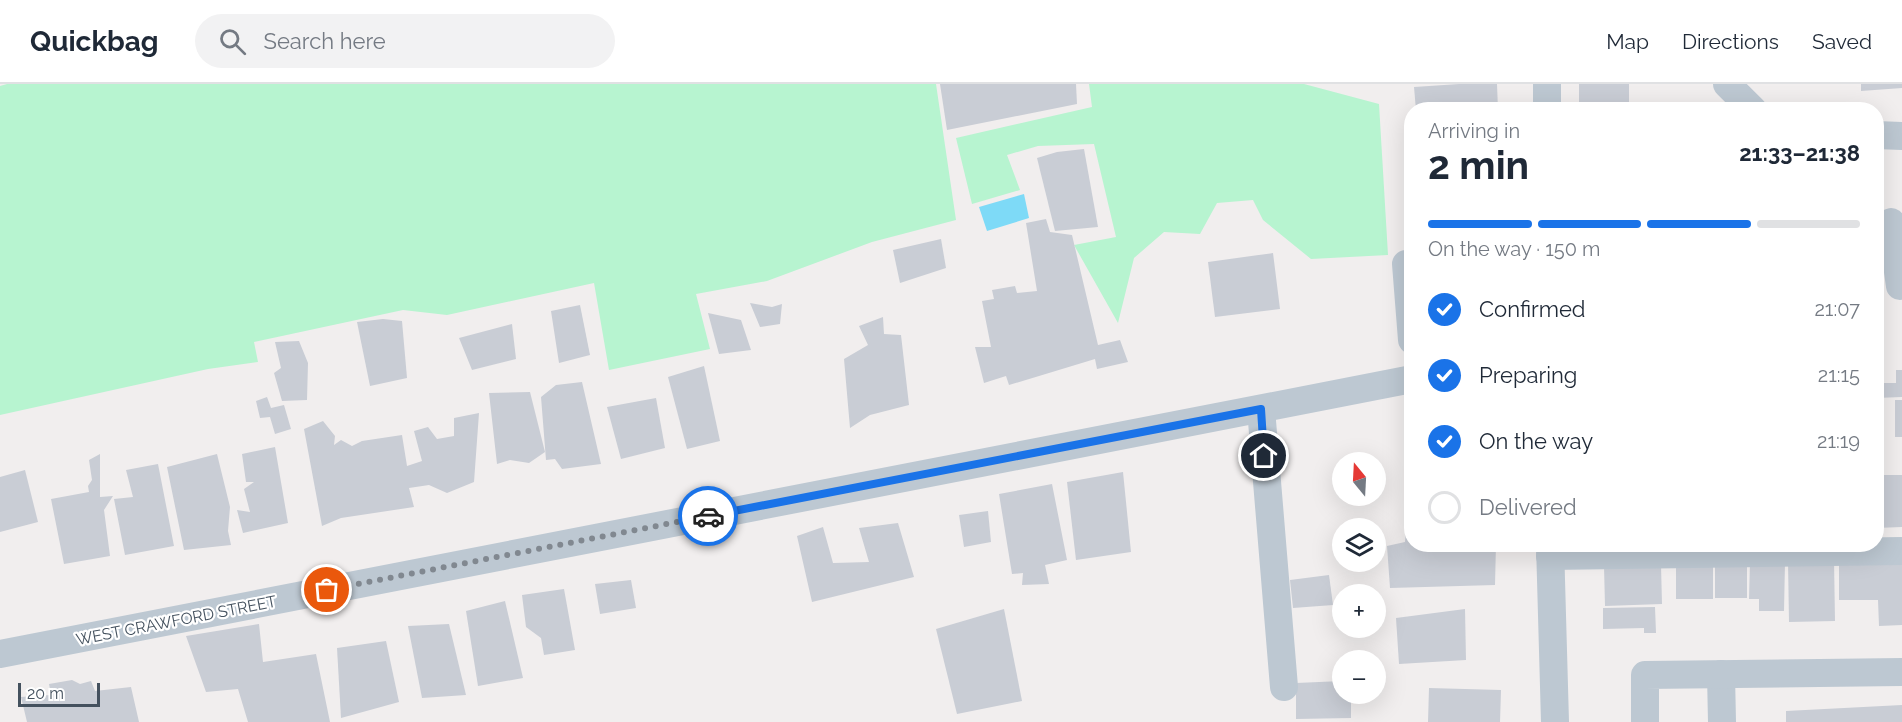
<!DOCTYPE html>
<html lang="en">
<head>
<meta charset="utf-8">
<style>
	body { margin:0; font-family:Raleway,sans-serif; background:#f2f2f3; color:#1f2937; height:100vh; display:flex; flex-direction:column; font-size:22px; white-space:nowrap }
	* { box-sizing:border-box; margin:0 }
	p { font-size:20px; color:#747a83 }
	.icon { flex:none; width:33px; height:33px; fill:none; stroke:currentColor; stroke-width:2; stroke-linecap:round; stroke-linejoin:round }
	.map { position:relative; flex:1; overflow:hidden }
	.details { position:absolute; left:1404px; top:18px; width:480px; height:450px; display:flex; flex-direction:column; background:#fff; border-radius:24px; box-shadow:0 6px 24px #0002 }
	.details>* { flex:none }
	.needle { width:39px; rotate:342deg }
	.controls { position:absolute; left:1332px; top:368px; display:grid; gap:12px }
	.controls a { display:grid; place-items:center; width:54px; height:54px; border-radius:50%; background:#fff; box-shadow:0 6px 24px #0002; font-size:30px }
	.scale { position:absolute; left:18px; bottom:15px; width:82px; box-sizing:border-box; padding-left:6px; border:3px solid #44515e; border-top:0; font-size:16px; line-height:21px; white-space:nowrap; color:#44515e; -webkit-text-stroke:4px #fff; paint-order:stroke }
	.pin { position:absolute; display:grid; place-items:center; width:51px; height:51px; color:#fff; margin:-26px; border:3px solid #fff; border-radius:50%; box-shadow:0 2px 6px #0007 }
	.courier { position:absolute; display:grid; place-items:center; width:60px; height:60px; margin:-30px; border:4px solid #1a73e8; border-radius:50%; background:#fff; color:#222; box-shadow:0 2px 8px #0007 }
	.summary em { font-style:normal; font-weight:700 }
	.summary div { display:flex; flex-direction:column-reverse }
	.summary { display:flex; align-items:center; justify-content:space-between; height:102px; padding:0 24px }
	h1 { font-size:39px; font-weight:700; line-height:45px }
	.bar { display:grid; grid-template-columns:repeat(4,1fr); gap:9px 6px; align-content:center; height:72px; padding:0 24px }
	.bar i { height:8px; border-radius:4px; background:#e0e1e3 }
	.bar .current { background:#1a73e8 }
	.bar p { grid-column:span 4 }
	ol { padding:0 24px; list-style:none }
	li { display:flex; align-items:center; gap:18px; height:66px }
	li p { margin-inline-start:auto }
	li .icon { padding:6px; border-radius:50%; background:#1a73e8; color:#fff; stroke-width:4 }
	li:last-child { color:#747a83 }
	li i { width:33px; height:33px; border:3px solid #e0e1e3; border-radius:50% }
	header { display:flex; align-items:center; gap:36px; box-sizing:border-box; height:84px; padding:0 30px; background:#fff; border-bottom:2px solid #e0e1e3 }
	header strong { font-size:28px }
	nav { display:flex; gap:33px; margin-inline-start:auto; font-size:21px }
	.search { width:420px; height:54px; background:#f2f2f3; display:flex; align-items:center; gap:15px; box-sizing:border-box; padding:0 21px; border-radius:33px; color:#747a83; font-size:22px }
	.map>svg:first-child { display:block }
	.green { fill:#b7f4d0 }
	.water { fill:#7edaf7 }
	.building { fill:#c9cdd5 }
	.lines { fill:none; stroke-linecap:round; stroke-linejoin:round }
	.minor { stroke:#bdc8d2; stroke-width:28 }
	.done { stroke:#818890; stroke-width:6; stroke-dasharray:0 10.8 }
	.route { stroke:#1a73e8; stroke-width:8 }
	.labels { text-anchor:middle; stroke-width:4.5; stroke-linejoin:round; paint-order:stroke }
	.street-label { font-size:16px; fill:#44515e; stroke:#fff }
</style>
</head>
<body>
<header>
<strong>Quickbag</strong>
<div class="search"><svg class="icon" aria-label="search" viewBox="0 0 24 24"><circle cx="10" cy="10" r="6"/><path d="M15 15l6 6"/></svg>Search here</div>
<nav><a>Map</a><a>Directions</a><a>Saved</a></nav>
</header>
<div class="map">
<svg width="1902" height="638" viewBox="0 0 1902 638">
	<rect width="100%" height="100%" fill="#f1eeee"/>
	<g class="green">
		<polygon points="7,0 936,0 956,136 872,158 767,197 696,210 710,265 609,286 594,199 447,231 403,226 254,258 258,278 208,285 0,331 0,2"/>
		<polygon points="1089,0 1304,0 1379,20 1388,171 1311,175 1263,136 1253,116 1217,119 1200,150 1164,148 1134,174 1118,239 1074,161 1116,153 1094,60 1038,62 1007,71 1020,106 972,120 956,54 1092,23"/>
	</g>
	<polygon class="water" points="1024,110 1029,134 987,147 979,123"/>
	<g class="building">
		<polygon points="940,0 1076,0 1077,20 947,46"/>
		<polygon points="1459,0 1497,0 1498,26 1416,26 1414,3"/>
		<rect x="1579" y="0" width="50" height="26"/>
		<polygon points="1861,0 1902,0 1902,4 1861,7"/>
		<polygon points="1084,65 1098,143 1055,147 1037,74 1057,68"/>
		<polygon points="1046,135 1050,148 1072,151 1098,261 1120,256 1128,278 1097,285 1095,275 1009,301 1006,292 984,299 975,263 991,263 982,217 994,215 992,206 1015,202 1017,209 1037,207 1026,139"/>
		<polygon points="941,155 946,184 900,199 893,166"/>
		<polygon points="1273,169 1280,225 1215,233 1208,178"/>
		<polygon points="750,219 772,223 782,220 780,240 760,243"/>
		<polygon points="580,221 590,271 559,279 551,227"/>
		<polygon points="708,229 741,236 751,266 719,270"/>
		<polygon points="883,233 884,250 901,251 909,321 870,331 850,344 844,275 868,261 859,242"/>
		<polygon points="383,235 402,237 407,294 370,302 357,238"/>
		<polygon points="512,240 516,275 472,286 459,254"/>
		<polygon points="1876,249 1880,249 1881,299 1896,299 1896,286 1902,286 1902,313 1876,314"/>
		<polygon points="299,257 308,279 307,316 282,317 274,289 281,284 275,258"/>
		<polygon points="704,282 720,357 687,365 668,293"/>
		<polygon points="582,298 601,380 562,385 555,375 546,376 541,313 556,301"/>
		<polygon points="530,308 545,368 529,379 510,376 497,380 489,309"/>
		<polygon points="267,313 271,324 284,321 291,345 275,350 270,333 260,334 256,317"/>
		<polygon points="656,314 665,364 621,375 607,323"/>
		<rect x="1895" y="316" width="7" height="37"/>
		<polygon points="479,329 474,398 447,409 429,401 409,404 414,423 341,434 322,442 304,345 323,337 335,352 334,361 341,356 352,362 362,357 402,351 407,382 422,377 414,347 428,343 437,355 454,352 454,334"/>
		<polygon points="275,363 288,439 243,449 237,426 250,428 244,405 254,398 246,398 242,370"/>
		<polygon points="100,370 100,413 113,412 104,426 110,472 64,480 51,415 89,408 88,402 92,396 89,376"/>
		<polygon points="217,370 230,423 228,447 231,461 184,466 167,383"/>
		<polygon points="158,380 174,462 125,471 114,415 133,413 126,386"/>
		<polygon points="25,386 38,438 0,448 0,393"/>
		<polygon points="1123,388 1131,468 1076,476 1067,398"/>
		<polygon points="1876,391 1902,391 1902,443 1876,444"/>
		<polygon points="1052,400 1067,476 1045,481 1049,500 1022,501 1023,489 1012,490 999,410"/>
		<polygon points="988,427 991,458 964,463 959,431"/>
		<polygon points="898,439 914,493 812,518 797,452 823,443 833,479 869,478 859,444"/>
		<polygon points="1412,444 1412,460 1496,460 1495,501 1390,504 1387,462 1405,458 1406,445"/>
		<polygon points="1902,475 1902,541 1879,542 1878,516 1839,516 1839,477"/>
		<polygon points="1834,476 1835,537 1789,538 1788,477"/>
		<polygon points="1750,478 1785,478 1784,527 1759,527 1759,515 1749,515"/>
		<rect x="1676" y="479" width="37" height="36"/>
		<rect x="1715" y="479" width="32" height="35"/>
		<polygon points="1661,481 1662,520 1605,522 1604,482"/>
		<polygon points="1329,491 1333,521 1293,524 1290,496"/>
		<polygon points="631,496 636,524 600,530 595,500"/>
		<polygon points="564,505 575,566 544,571 541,554 526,543 522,511"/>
		<polygon points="505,517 523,594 478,602 466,527"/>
		<polygon points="1655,523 1656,549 1644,549 1644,544 1603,545 1603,524"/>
		<polygon points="1004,525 1022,617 957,630 936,545"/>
		<polygon points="1465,525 1466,576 1399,580 1396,534"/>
		<polygon points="259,540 263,578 316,570 330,638 248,638 238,605 206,608 186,552"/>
		<polygon points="449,540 466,611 422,614 408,542"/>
		<polygon points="386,557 399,618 341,634 337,564"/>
		<polygon points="72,596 80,600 91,597 95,607 131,603 139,638 27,638 21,613 51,611 49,600"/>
		<polygon points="1342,597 1342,609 1351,609 1351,634 1296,635 1296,599"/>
		<polygon points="1429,604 1501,606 1500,638 1428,638"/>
		<polygon points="1902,621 1902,638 1786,638 1786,627"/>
	</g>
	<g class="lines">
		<g class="minor">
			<polyline points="1547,0 1547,26"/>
			<polyline points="1727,0 1753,26"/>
			<polyline points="1876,51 1902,52"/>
			<polyline points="1891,138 1900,202"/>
			<polyline points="1406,180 1412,256"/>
			<polyline points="1261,325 1284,603"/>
			<polyline points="1550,460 1555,638"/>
			<polyline points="1550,472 1902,467"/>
			<polyline points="0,570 1412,295"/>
			<polyline points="1721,590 1722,638"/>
			<polyline points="1645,638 1645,591 1902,588"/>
		</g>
	</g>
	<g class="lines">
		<polyline class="done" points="327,506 708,432"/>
		<polyline class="route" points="708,432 1261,325 1264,372"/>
	</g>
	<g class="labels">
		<g class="street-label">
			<text transform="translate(176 536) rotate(-11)" y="6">WEST CRAWFORD STREET</text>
		</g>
	</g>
</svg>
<div class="controls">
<a><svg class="needle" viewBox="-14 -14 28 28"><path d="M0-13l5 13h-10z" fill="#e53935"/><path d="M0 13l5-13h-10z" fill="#747a83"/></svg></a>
<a><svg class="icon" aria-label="layers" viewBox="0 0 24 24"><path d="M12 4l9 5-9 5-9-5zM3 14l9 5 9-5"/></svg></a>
<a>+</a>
<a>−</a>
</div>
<div class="scale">20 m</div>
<div class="pin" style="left:327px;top:506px;background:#ea580c"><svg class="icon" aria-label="bag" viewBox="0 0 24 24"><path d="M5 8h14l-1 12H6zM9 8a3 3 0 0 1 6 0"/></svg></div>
<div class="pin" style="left:1264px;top:372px;background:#1f2937"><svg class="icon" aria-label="home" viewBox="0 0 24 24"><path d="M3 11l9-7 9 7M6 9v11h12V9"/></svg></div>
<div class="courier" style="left:708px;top:432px"><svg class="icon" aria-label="car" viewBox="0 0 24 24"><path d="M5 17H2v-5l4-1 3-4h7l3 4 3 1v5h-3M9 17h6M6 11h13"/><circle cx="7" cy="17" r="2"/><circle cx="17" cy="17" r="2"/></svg></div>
<section class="details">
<div class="summary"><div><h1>2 min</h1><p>Arriving in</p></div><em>21:33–21:38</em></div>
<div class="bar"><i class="current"></i><i class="current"></i><i class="current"></i><i></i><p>On the way · 150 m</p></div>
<ol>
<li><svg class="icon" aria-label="check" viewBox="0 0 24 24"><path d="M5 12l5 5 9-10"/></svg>Confirmed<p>21:07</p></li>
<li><svg class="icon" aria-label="check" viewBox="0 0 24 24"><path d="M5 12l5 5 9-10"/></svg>Preparing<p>21:15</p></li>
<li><svg class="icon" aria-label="check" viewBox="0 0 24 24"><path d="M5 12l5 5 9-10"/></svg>On the way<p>21:19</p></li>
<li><i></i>Delivered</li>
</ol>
</section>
</div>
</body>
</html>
